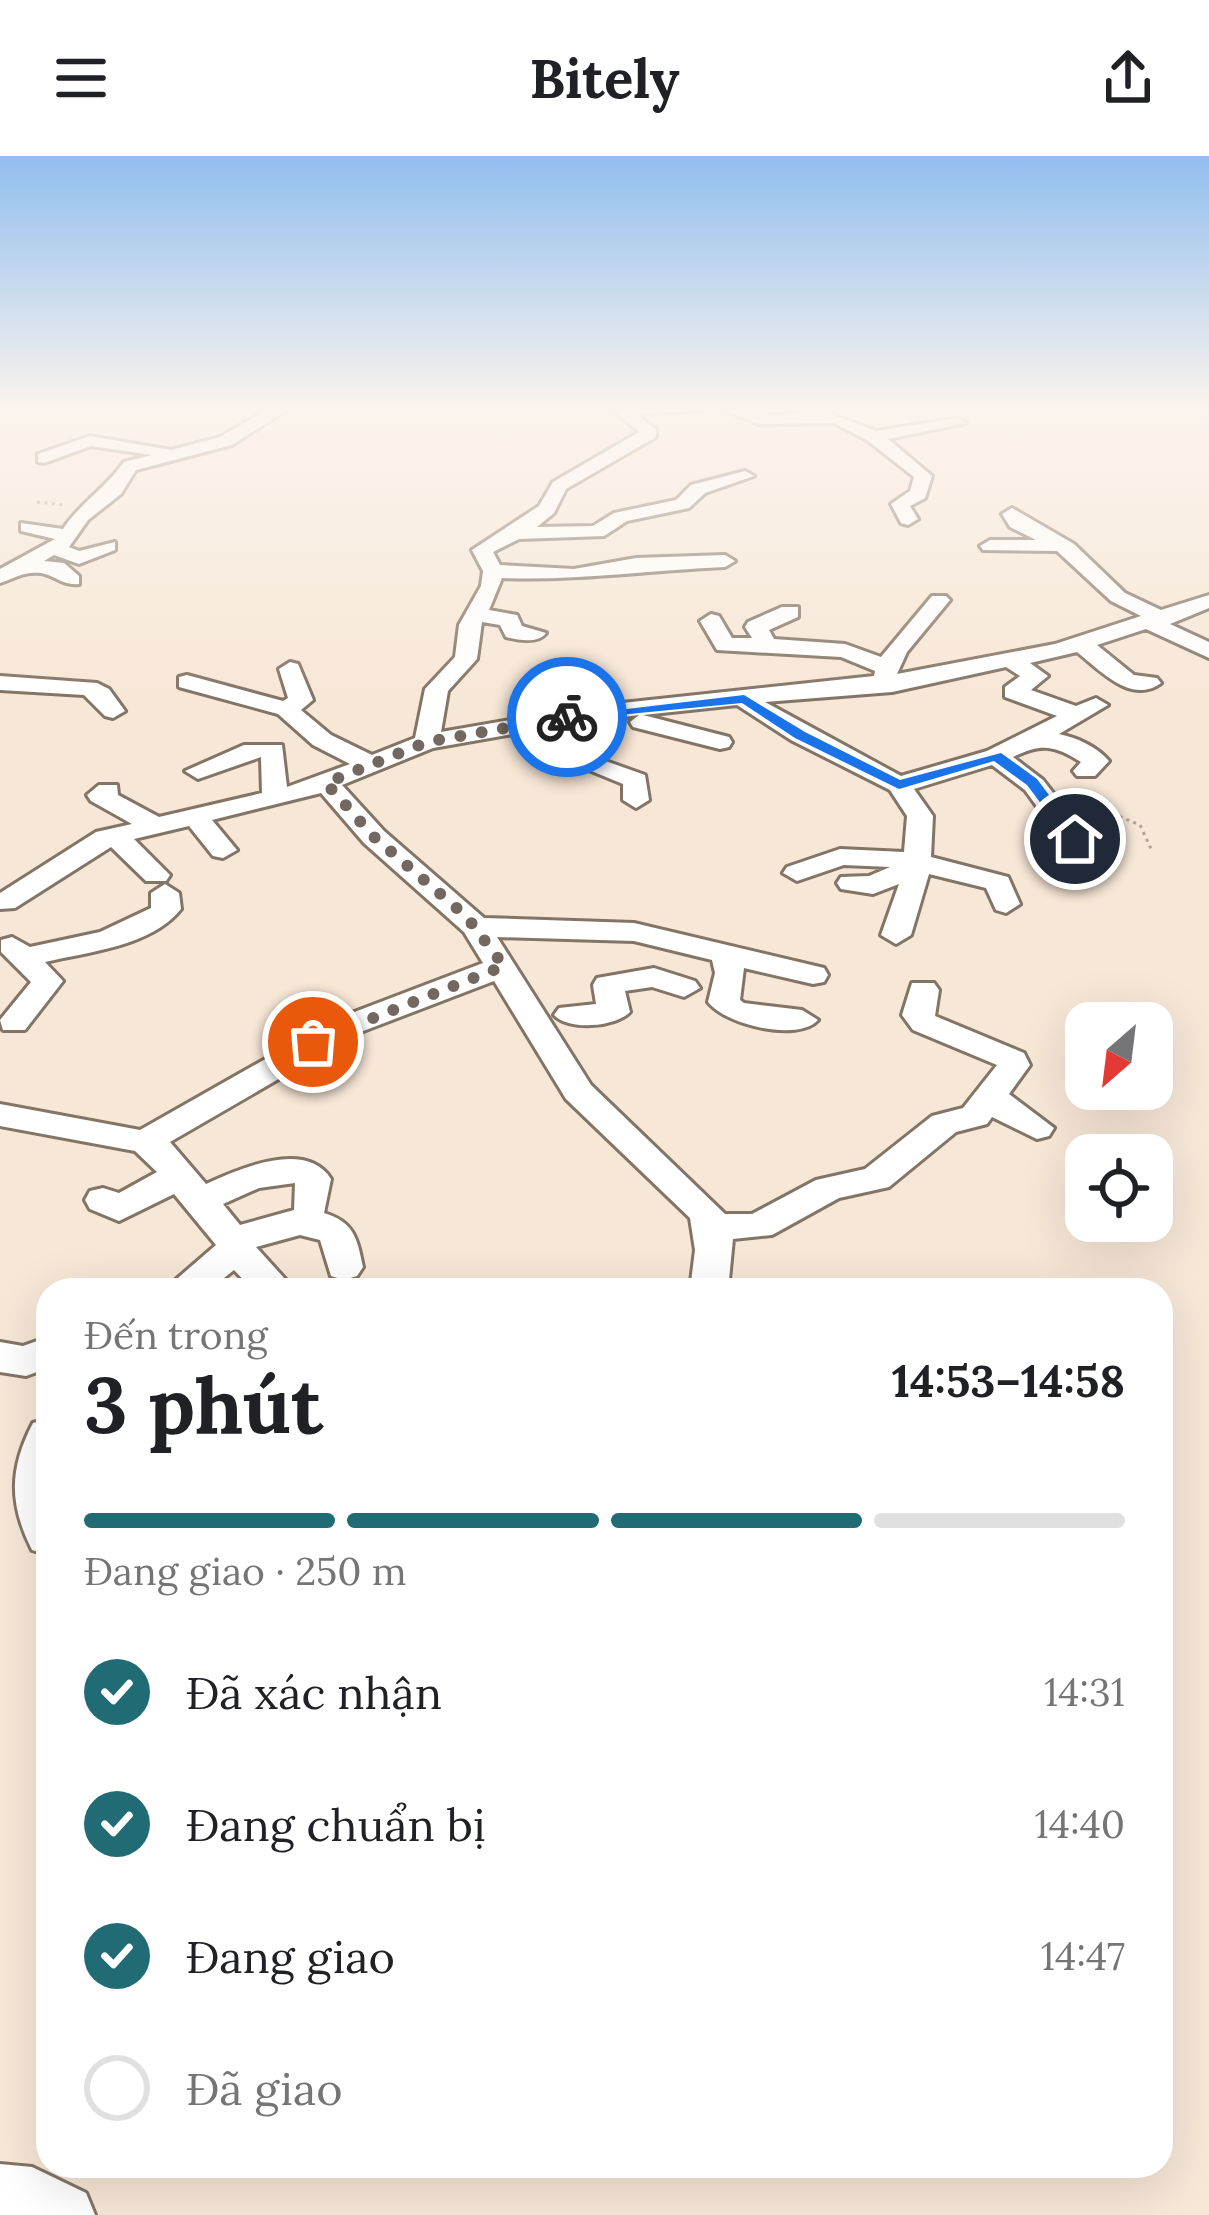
<!DOCTYPE html>
<html lang="vi">
<head>
<meta charset="utf-8">
<style>
	body { margin:0; font-family:Lora,serif; background:#f6f6f6; color:#202124; height:100vh; display:flex; flex-direction:column; font-size:45px; white-space:nowrap }
	* { box-sizing:border-box; margin:0 }
	p { font-size:39px; color:#757577 }
	.icon { flex:none; width:66px; height:66px; fill:none; stroke:currentColor; stroke-width:2; stroke-linecap:round; stroke-linejoin:round }
	.map { position:relative; flex:1; overflow:hidden }
	.details { position:absolute; left:36px; top:1122px; width:1137px; height:900px; display:flex; flex-direction:column; background:#fff; border-radius:36px; box-shadow:0 12px 48px #0002 }
	.details>* { flex:none }
	.needle { width:78px; rotate:208deg }
	.tools { position:absolute; left:1065px; top:846px; display:grid; gap:24px }
	.tools a { display:grid; place-items:center; width:108px; height:108px; border-radius:24px; background:#fff; box-shadow:0 12px 48px #0002; font-size:60px }
	.pin { position:absolute; display:grid; place-items:center; width:102px; height:102px; color:#fff; margin:-51px; border:6px solid #fff; border-radius:50%; box-shadow:0 3px 12px #0007 }
	.courier { position:absolute; display:grid; place-items:center; width:120px; height:120px; margin:-60px; border:9px solid #1a73e8; border-radius:50%; background:#fff; color:#222; box-shadow:0 3px 15px #0007 }
	.overview em { font-style:normal; font-weight:700 }
	.overview div { display:flex; flex-direction:column-reverse }
	.overview { display:flex; align-items:center; justify-content:space-between; height:204px; padding:0 48px }
	h1 { font-size:78px; font-weight:700; line-height:90px }
	.bar { display:grid; grid-template-columns:repeat(4,1fr); gap:18px 12px; align-content:center; height:144px; padding:0 48px }
	.bar i { height:15px; border-radius:9px; background:#e0e0e0 }
	.bar .active { background:#206b74 }
	.bar p { grid-column:span 4 }
	ol { padding:0 48px; list-style:none }
	li { display:flex; align-items:center; gap:36px; height:132px }
	li p { margin-inline-start:auto }
	li .icon { padding:12px; border-radius:50%; background:#206b74; color:#fff; stroke-width:4 }
	li:last-child { color:#757577 }
	li i { width:66px; height:66px; border:6px solid #e0e0e0; border-radius:50% }
	header { display:flex; justify-content:space-between; align-items:center; height:156px; padding:0 48px; background:#fff; font-size:54px; font-weight:700 }
	.map>svg:first-child { display:block }
	.lines { fill:none; stroke-linecap:round; stroke-linejoin:round }
	.river { fill:#afccfa; fill-rule:evenodd }
	.minor-casing { stroke:#837566; stroke-width:6 }
	.path { stroke:#b1a497; stroke-width:3; stroke-dasharray:3 4.5; stroke-linecap:butt }
	.minor { fill:#fff; fill-rule:evenodd }
	.route { fill:#1a73e8 }
	.done { stroke:#72685f; stroke-width:12; stroke-dasharray:0 21.6 }
</style>
</head>
<body>
<header><svg class="icon" aria-label="menu" viewBox="0 0 24 24"><path d="M4 6h16M4 12h16M4 18h16"/></svg>Bitely<svg class="icon" aria-label="share" viewBox="0 0 24 24"><path d="M12 15V3M7 8l5-5 5 5M5 13v7h14v-7"/></svg></header>
<div class="map">
<svg width="1209" height="2059" viewBox="0 0 1209 2059">
	<rect width="100%" height="100%" fill="#f7e7d7"/>
	<g class="lines">
		<polygon class="river" points="1167,251 1209,251 1209,264 1170,256"/>
		<g class="minor-casing">
			<g id="minor">
				<path d="M 272,251 L 292,251 L 232,289 L 136,314 L 121,338 L 88,364 L 69,391 L 79,395 L 115,386 L 115,394 L 79,408 L 54,399 L 44,405 L 64,407 L 79,420 L 79,428 C 63,430 54,419 41,417 C 25,415 14,422 0,427 L 0,413 L 55,383 L 21,375 L 21,367 L 63,373 C 80,347 106,332 124,306 L 152,299 L 91,290 L 44,307 L 38,306 L 38,298 L 90,280 L 171,294 L 220,281 Z"/>
				<path d="M 610,251 L 742,251 L 772,259 L 824,255 L 876,275 L 958,262 L 966,267 L 888,283 L 932,320 L 925,342 L 910,350 L 918,363 L 908,369 L 901,367 L 891,348 L 910,335 L 914,321 L 867,284 L 834,267 L 759,268 L 722,253 L 636,258 L 656,273 L 656,281 L 566,333 L 554,357 L 537,371 L 593,370 L 614,357 L 676,344 L 691,329 L 745,315 L 754,320 L 705,337 L 689,352 L 627,365 L 604,380 L 519,383 L 493,396 L 500,409 L 574,413 L 636,402 L 725,399 L 735,405 L 725,411 C 650,414 577,425 502,422 L 489,454 L 517,459 L 522,470 L 546,477 C 538,488 518,484 506,481 L 500,469 L 482,466 L 477,503 L 448,535 L 441,576 L 585,551 L 874,520 L 875,515 L 841,501 L 717,494 L 700,465 L 711,458 L 719,460 L 732,482 L 752,482 L 745,471 L 748,466 L 782,451 L 798,451 L 798,461 L 769,474 L 774,483 L 845,488 L 881,501 L 932,440 L 946,440 L 950,444 L 907,496 L 897,518 L 1055,488 L 1141,460 L 1111,445 L 1057,395 L 983,394 L 980,390 L 990,384 L 1036,384 L 1010,371 L 1002,358 L 1012,352 L 1074,388 L 1125,437 L 1161,454 L 1209,439 L 1209,452 L 1170,468 L 1209,486 L 1209,502 L 1146,473 L 1097,489 L 1134,519 L 1157,522 L 1161,527 C 1131,549 1100,514 1077,496 L 1030,507 L 1048,520 L 1031,534 L 1076,550 L 1096,542 L 1108,549 L 1059,578 C 1077,582 1096,590 1109,605 L 1095,620 L 1077,620 L 1073,615 L 1081,606 C 1054,589 1041,587 1013,601 L 1043,624 L 1089,683 L 1075,691 L 1065,689 L 1025,634 L 992,609 L 914,633 L 933,660 L 931,701 L 1008,721 L 1020,748 L 1006,757 L 996,754 L 986,732 L 929,718 L 911,779 L 896,788 L 881,779 L 899,728 L 873,738 L 841,733 L 837,727 L 841,721 L 869,720 L 890,711 L 844,709 L 797,725 L 783,717 L 787,711 L 840,693 L 904,696 L 907,660 L 890,634 L 791,584 L 737,549 L 643,559 L 729,581 L 732,586 L 729,591 L 720,593 L 633,571 L 630,566 L 639,559 L 609,563 L 583,597 L 645,619 L 649,644 L 636,652 L 623,644 L 623,628 L 555,600 L 582,566 L 433,592 L 342,629 L 384,675 L 484,762 L 634,767 L 824,812 L 828,819 L 824,826 L 813,828 L 744,812 L 740,844 L 744,847 L 802,854 L 818,864 C 798,886 726,869 708,846 L 715,817 L 712,804 L 634,785 L 497,781 L 591,929 L 725,1058 L 752,1058 L 816,1024 L 865,1013 L 932,960 L 963,952 L 997,909 L 913,874 L 902,859 L 912,827 L 934,827 L 939,834 L 935,860 L 1024,897 L 1030,909 L 1009,938 L 1054,972 L 1049,980 L 1037,983 L 992,961 L 987,968 L 956,976 L 889,1031 L 839,1042 L 772,1079 L 733,1083 L 728,1134 L 690,1134 L 695,1094 L 690,1062 L 566,943 L 494,825 L 358,877 L 170,986 L 206,1028 C 239,1013 306,983 331,1023 L 324,1057 C 354,1066 357,1082 363,1111 L 357,1120 L 344,1124 L 331,1120 L 320,1084 L 300,1079 L 256,1091 L 295,1134 L 253,1134 L 234,1114 L 209,1134 L 164,1134 L 216,1089 L 174,1038 L 119,1065 L 90,1053 L 85,1044 L 90,1035 L 103,1032 L 119,1037 L 157,1016 L 135,995 L 0,970 L 0,948 L 140,974 L 336,863 L 483,807 L 464,776 L 364,687 L 321,637 L 212,664 L 237,694 L 223,702 L 213,700 L 189,670 L 134,683 L 170,719 L 166,725 L 146,725 L 111,691 L 15,752 L 0,753 L 0,737 L 96,676 L 132,668 L 91,645 L 87,639 L 99,629 L 117,629 L 118,639 L 159,661 L 262,637 L 261,601 L 198,623 L 185,615 L 244,589 L 282,589 L 287,631 L 350,608 L 313,589 L 278,558 L 179,531 L 179,521 L 187,519 L 283,545 L 288,542 L 279,513 L 290,506 L 298,508 L 313,544 L 301,554 L 331,579 L 372,599 L 415,582 L 425,533 L 455,501 L 459,469 L 481,430 L 483,415 L 472,394 L 539,350 L 553,326 L 639,276 ZM 1006,511 L 1020,520 L 1005,531 L 1005,541 L 1057,560 L 987,595 L 901,620 L 765,546 L 892,536 ZM 295,1027 L 294,1054 L 240,1069 L 223,1048 L 259,1032 Z"/>
				<polygon points="0,520 97,527 109,533 125,555 113,562 105,560 84,539 0,534"/>
				<path d="M 165,728 L 179,737 L 181,753 C 152,790 88,796 45,806 L 63,825 L 25,874 L 3,874 L 0,864 L 31,826 L 1,796 L 1,784 L 12,781 L 30,791 L 100,776 L 151,752 L 151,737 Z"/>
				<path d="M 654,812 L 695,825 L 700,832 L 684,841 L 652,831 L 625,835 L 630,856 C 615,871 569,875 554,859 L 559,852 L 596,848 L 593,829 L 597,822 Z"/>
				<polygon points="48,1181 48,1212 26,1220 0,1216 0,1186 23,1190"/>
				<path d="M 48,1263 L 48,1399 L 32,1394 C 9,1348 9,1313 33,1267 Z"/>
				<polygon points="0,2008 32,2011 86,2037 95,2059 0,2059"/>
			</g>
		</g>
		<g class="path">
			<polyline points="37,346 65,349"/>
			<polyline points="1078,643 1140,669 1152,695"/>
		</g>
		<use href="#minor" class="minor"/>
	</g>
	<linearGradient id="sky" x2="0" y2="1"><stop stop-color="#91beef"/><stop offset="0.47" stop-color="#fbf4ed"/><stop offset="1" stop-color="#fbf4ed" stop-opacity="0"/></linearGradient>
	<rect width="1209" height="539" fill="url(#sky)"/>
	<polygon class="route" points="744,539 805,576 900,624 1001,597 1037,623 1082,683 1070,686 1027,629 994,605 899,633 795,582 742,547 567,564 560,561"/>
	<g class="lines">
		<polyline class="done" points="313,886 504,810 466,760 374,681 326,627 427,586 567,561"/>
	</g>
</svg>
<div class="tools">
<a><svg class="needle" viewBox="-14 -14 28 28"><path d="M0-13l5 13h-10z" fill="#e53935"/><path d="M0 13l5-13h-10z" fill="#757577"/></svg></a>
<a><svg class="icon" aria-label="locate" viewBox="0 0 24 24"><circle cx="12" cy="12" r="6"/><path d="M12 2v4M12 18v4M2 12h4M18 12h4"/></svg></a>
</div>
<div class="pin" style="left:313px;top:886px;background:#ea580c"><svg class="icon" aria-label="bag" viewBox="0 0 24 24"><path d="M5 8h14l-1 12H6zM9 8a3 3 0 0 1 6 0"/></svg></div>
<div class="pin" style="left:1075px;top:683px;background:#1f2937"><svg class="icon" aria-label="home" viewBox="0 0 24 24"><path d="M3 11l9-7 9 7M6 9v11h12V9"/></svg></div>
<div class="courier" style="left:567px;top:561px"><svg class="icon" aria-label="bike" viewBox="0 0 24 24"><circle cx="6" cy="16" r="4"/><circle cx="18" cy="16" r="4"/><path d="M6 16l4-8h5l3 8M10 8l3 8H6M13 5h3"/></svg></div>
<section class="details">
<div class="overview"><div><h1>3 phút</h1><p>Đến trong</p></div><em>14:53–14:58</em></div>
<div class="bar"><i class="active"></i><i class="active"></i><i class="active"></i><i></i><p>Đang giao · 250 m</p></div>
<ol>
<li><svg class="icon" aria-label="check" viewBox="0 0 24 24"><path d="M5 12l5 5 9-10"/></svg>Đã xác nhận<p>14:31</p></li>
<li><svg class="icon" aria-label="check" viewBox="0 0 24 24"><path d="M5 12l5 5 9-10"/></svg>Đang chuẩn bị<p>14:40</p></li>
<li><svg class="icon" aria-label="check" viewBox="0 0 24 24"><path d="M5 12l5 5 9-10"/></svg>Đang giao<p>14:47</p></li>
<li><i></i>Đã giao</li>
</ol>
</section>
</div>
</body>
</html>
